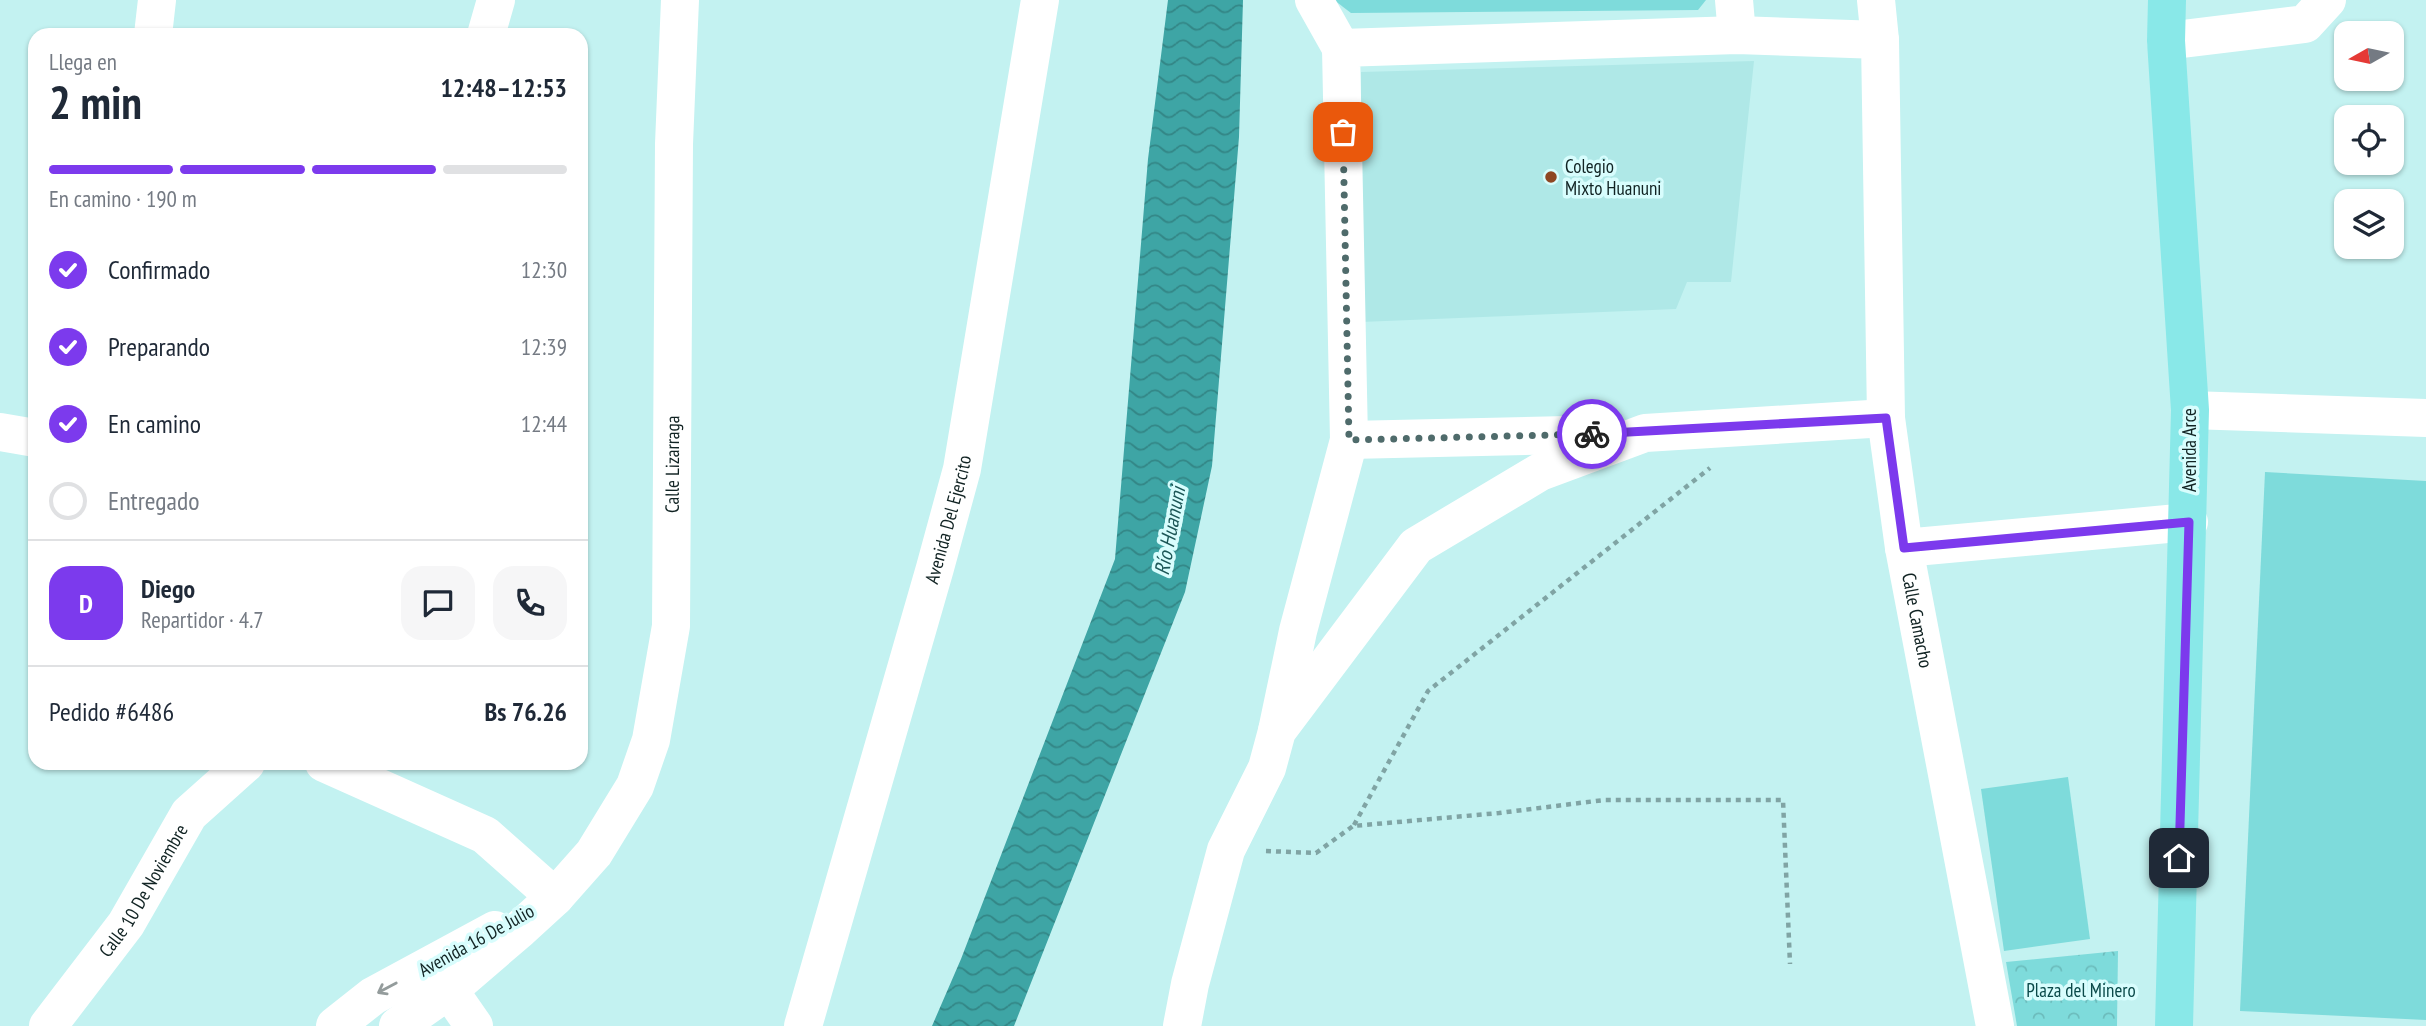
<!DOCTYPE html>
<html lang="es">
<head>
<meta charset="utf-8">
<style>
	body { margin:0; font-family:"PT Sans Narrow",sans-serif; background:#f6f6f7; color:#1f2937; height:100vh; display:flex; flex-direction:column; font-size:26px; white-space:nowrap }
	* { box-sizing:border-box; margin:0 }
	p { font-size:23px; color:#747a83 }
	.icon { flex:none; width:38px; height:38px; fill:none; stroke:currentColor; stroke-width:2; stroke-linecap:round; stroke-linejoin:round }
	.map { position:relative; flex:1; overflow:hidden }
	.side { position:absolute; left:28px; top:28px; width:560px; height:742px; display:flex; flex-direction:column; background:#fff; border-radius:21px; box-shadow:0 2px 5px #0004 }
	.side>* { flex:none }
	.needle { width:46px; rotate:261deg }
	.controls { position:absolute; left:2334px; top:21px; display:grid; gap:14px }
	.controls a { display:grid; place-items:center; width:70px; height:70px; border-radius:14px; background:#fff; box-shadow:0 2px 5px #0004; font-size:35px }
	.pin { position:absolute; display:grid; place-items:center; width:60px; height:60px; color:#fff; margin:-30px; border-radius:14px; box-shadow:0 4px 10px #0006 }
	.courier { position:absolute; display:grid; place-items:center; width:70px; height:70px; margin:-35px; border:5px solid #7c3aed; border-radius:50%; background:#fff; color:#222; box-shadow:0 2px 9px #0007 }
	.summary em { font-style:normal; font-weight:600 }
	.summary div { display:flex; flex-direction:column-reverse }
	.summary { display:flex; align-items:center; justify-content:space-between; height:119px; padding:0 21px }
	h1 { font-size:46px; font-weight:600; line-height:52px }
	.bar { display:grid; grid-template-columns:repeat(4,1fr); gap:10px 7px; align-content:center; height:84px; padding:0 21px }
	.bar i { height:9px; border-radius:5px; background:#e0e1e3 }
	.bar .selected { background:#7c3aed }
	.bar p { grid-column:span 4 }
	.line { display:flex; align-items:center; gap:18px; padding:0 21px; border-top:2px solid #e0e1e3 }
	.line div { flex:1 }
	.round { display:grid; place-items:center; flex:none; width:74px; height:74px; border-radius:21px; background:#f6f6f7 }
	ol { padding:0 21px; list-style:none }
	li { display:flex; align-items:center; gap:21px; height:77px }
	li p { margin-inline-start:auto }
	li .icon { padding:7px; border-radius:50%; background:#7c3aed; color:#fff; stroke-width:4 }
	li:last-child { color:#747a83 }
	li i { width:38px; height:38px; border:4px solid #e0e1e3; border-radius:50% }
	.map>svg:first-child { display:block }
	.built { fill:#afe8e7 }
	.park { fill:url(#park-crowns) }
	.garden { fill:#7edbdb }
	.water { fill:url(#water-waves) }
	.lines { fill:none; stroke-linecap:round; stroke-linejoin:round }
	.path { stroke:#80a4a4; stroke-width:4.5; stroke-dasharray:5 5; stroke-linecap:butt }
	.minor { stroke:#fff; stroke-width:38 }
	.major { stroke:#89e8e8; stroke-width:38 }
	.oneway { stroke:#949c9c }
	.done { stroke:#4f6b6b; stroke-width:7; stroke-dasharray:0 12.6 }
	.route { stroke:#7c3aed; stroke-width:9 }
	.poi-dot { fill:#8e4723; stroke:#d8fdfd; stroke-width:2.5 }
	.labels { text-anchor:middle; stroke-width:7; stroke-linejoin:round; paint-order:stroke }
	.poi-label { font-size:19px; fill:#112323; stroke:#d8fdfd; text-anchor:start }
	.street-label { font-size:19px; fill:#112323; stroke:#d8fdfd }
	.park-label { font-size:19px; fill:#0a4949; stroke:#d8fdfd }
	.water-label { font-size:21px; font-style:italic; fill:#1d5757; stroke:#d8fdfd }
</style>
</head>
<body>
<div class="map">
<svg width="2426" height="1026" viewBox="0 0 2426 1026">
	<defs>
		<pattern id="park-crowns" width="20" height="18" patternUnits="userSpaceOnUse" patternTransform="scale(1.75)"><rect width="20" height="18" fill="#7edbdb"/><path d="M2 6a3 3 0 1 1 6 0M12 15a3 3 0 1 1 6 0" fill="none" stroke="#6cbcbc"/></pattern>
		<pattern id="water-waves" width="16" height="10" patternUnits="userSpaceOnUse" patternTransform="scale(1.75)"><rect width="16" height="10" fill="#3ea5a5"/><path d="M0 5q4-4 8 0t8 0" fill="none" stroke="#338686"/></pattern>
	</defs>
	<rect width="100%" height="100%" fill="#c3f2f1"/>
	<polygon class="built" points="1754,61 1731,282 1687,282 1676,309 1361,322 1361,72"/>
	<polygon class="park" points="2118,951 2117,1026 2017,1026 2006,962"/>
	<g class="garden">
		<polygon points="1334,0 1706,0 1698,10 1351,13"/>
		<polygon points="2265,472 2426,481 2426,1020 2240,1011"/>
		<polygon points="2068,777 2090,939 2004,951 1981,789"/>
	</g>
	<polygon class="water" points="1168,0 1243,0 1239,137 1212,466 1185,592 1014,1026 932,1026 961,959 1115,559 1148,159"/>
	<g class="lines">
		<g class="path">
			<polyline points="1354,825 1428,691 1710,468"/>
			<polyline points="1266,851 1316,853 1353,826 1499,813 1604,800 1783,800 1790,964"/>
		</g>
		<g class="minor">
			<polyline points="1314,0 1341,48"/>
			<polyline points="1734,0 1737,35"/>
			<path id="s1" d="M 1876,0 L 1880,40 L 1886,418 L 1904,548 L 1995,1026"/>
			<polyline points="153,35 157,0"/>
			<polyline points="486,35 496,0"/>
			<polyline points="2166,41 2305,24 2327,0"/>
			<polyline points="2190,410 2426,418"/>
			<polyline points="0,432 35,438"/>
			<polyline points="1349,440 1611,434"/>
			<polyline points="1904,548 2189,522"/>
			<polyline points="1277,731 1298,631 1349,440 1341,48 1737,35 1880,40"/>
			<polyline points="324,763 485,835 555,897"/>
			<polyline points="434,972 449,990 474,1026"/>
			<path id="s2" d="M 48,1026 L 126,924 L 189,814 L 246,763"/>
			<polyline points="335,1026 373,996 495,930"/>
			<path id="s3" d="M 398,1026 L 449,990 L 520,929 L 555,897 L 594,853 L 635,786 L 651,740 L 671,626 L 674,144 L 680,0"/>
			<path id="s4" d="M 803,1026 L 935,568 L 962,469 L 1040,0"/>
			<polyline points="1182,1026 1190,984 1226,850 1267,768 1277,731 1416,546 1540,472 1645,433 1886,418"/>
		</g>
		<polyline class="major" points="2167,0 2166,41 2190,410 2174,1026"/>
	</g>
	<defs><path id="oneway-shaft" d="M-6 0H5M1.5-3L5.5 0L1.5 3" fill="none" stroke-width="1.6" stroke-linecap="round" stroke-linejoin="round" transform="scale(1.75)"/></defs>
	<use class="oneway" href="#oneway-shaft" transform="translate(387 988) rotate(152)"/>
	<g class="lines">
		<polyline class="done" points="1343,132 1349,440 1592,434"/>
		<polyline class="route" points="1592,434 1886,418 1904,548 2189,522 2179,858"/>
	</g>
	<circle class="poi-dot" cx="1551" cy="177" r="7"/>
	<g class="labels">
		<g class="poi-label">
			<text x="1565" y="173">Colegio<tspan x="1565" dy="22">Mixto Huanuni</tspan></text>
		</g>
		<g class="street-label">
			<text transform="translate(2189 450) rotate(-90)" y="7">Avenida Arce</text>
			<text dy="7" stroke="none"><textPath href="#s3" startOffset="667">Calle Lizarraga</textPath></text>
			<text dy="7" stroke="none"><textPath href="#s4" startOffset="527">Avenida Del Ejercito</textPath></text>
			<text dy="7" stroke="none"><textPath href="#s1" startOffset="623">Calle Camacho</textPath></text>
			<text dy="7" stroke="none"><textPath href="#s2" startOffset="166">Calle 10 De Noviembre</textPath></text>
			<text transform="translate(476 940) rotate(-29)" y="7">Avenida 16 De Julio</text>
		</g>
		<g class="park-label">
			<text x="2081" y="997">Plaza del Minero</text>
		</g>
		<g class="water-label">
			<text transform="translate(1170 531) rotate(-79)" y="7">Río Huanuni</text>
		</g>
	</g>
</svg>
<div class="controls">
<a><svg class="needle" viewBox="-14 -14 28 28"><path d="M0-13l5 13h-10z" fill="#e53935"/><path d="M0 13l5-13h-10z" fill="#747a83"/></svg></a>
<a><svg class="icon" aria-label="locate" viewBox="0 0 24 24"><circle cx="12" cy="12" r="6"/><path d="M12 2v4M12 18v4M2 12h4M18 12h4"/></svg></a>
<a><svg class="icon" aria-label="layers" viewBox="0 0 24 24"><path d="M12 4l9 5-9 5-9-5zM3 14l9 5 9-5"/></svg></a>
</div>
<div class="pin" style="left:1343px;top:132px;background:#ea580c"><svg class="icon" aria-label="bag" viewBox="0 0 24 24"><path d="M5 8h14l-1 12H6zM9 8a3 3 0 0 1 6 0"/></svg></div>
<div class="pin" style="left:2179px;top:858px;background:#1f2937"><svg class="icon" aria-label="home" viewBox="0 0 24 24"><path d="M3 11l9-7 9 7M6 9v11h12V9"/></svg></div>
<div class="courier" style="left:1592px;top:434px"><svg class="icon" aria-label="bike" viewBox="0 0 24 24"><circle cx="6" cy="16" r="4"/><circle cx="18" cy="16" r="4"/><path d="M6 16l4-8h5l3 8M10 8l3 8H6M13 5h3"/></svg></div>
<section class="side">
<div class="summary"><div><h1>2 min</h1><p>Llega en</p></div><em>12:48–12:53</em></div>
<div class="bar"><i class="selected"></i><i class="selected"></i><i class="selected"></i><i></i><p>En camino · 190 m</p></div>
<ol>
<li><svg class="icon" aria-label="check" viewBox="0 0 24 24"><path d="M5 12l5 5 9-10"/></svg>Confirmado<p>12:30</p></li>
<li><svg class="icon" aria-label="check" viewBox="0 0 24 24"><path d="M5 12l5 5 9-10"/></svg>Preparando<p>12:39</p></li>
<li><svg class="icon" aria-label="check" viewBox="0 0 24 24"><path d="M5 12l5 5 9-10"/></svg>En camino<p>12:44</p></li>
<li><i></i>Entregado</li>
</ol>
<div class="line" style="height:126px"><b class="round" style="background:#7c3aed;color:#fff">D</b><div><b>Diego</b><p>Repartidor · 4.7</p></div><a class="round"><svg class="icon" aria-label="chat" viewBox="0 0 24 24"><path d="M4 5h16v11H9l-5 4z"/></svg></a><a class="round"><svg class="icon" aria-label="phone" viewBox="0 0 24 24"><path d="M5 4h4l2 5-3 2q2 4 5 5l2-3 5 2v4C11 20 4 13 5 4z"/></svg></a></div>
<div class="line" style="height:91px"><div>Pedido #6486</div><b>Bs 76.26</b></div>
</section>
</div>
</body>
</html>
